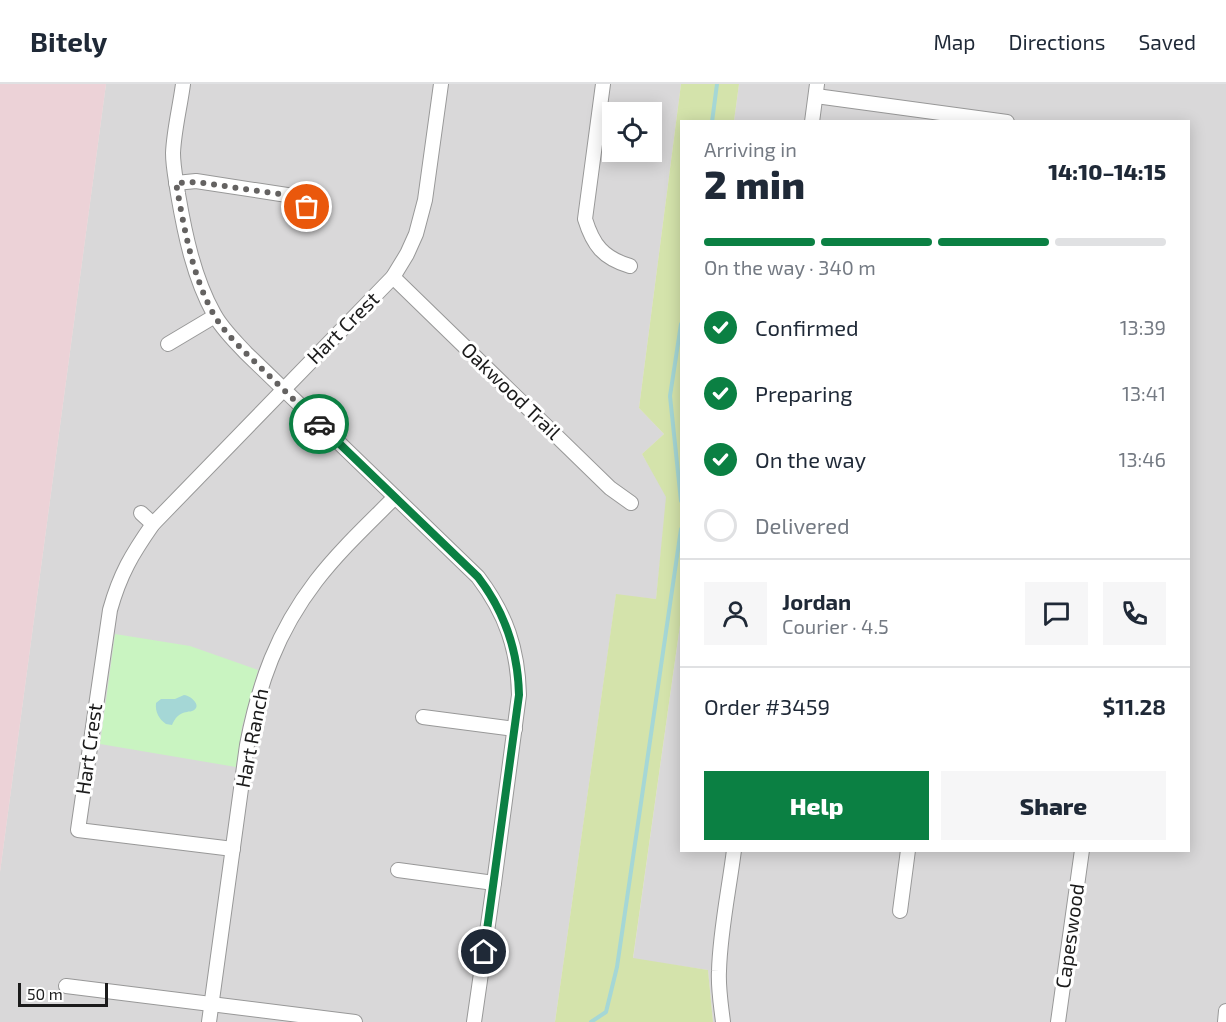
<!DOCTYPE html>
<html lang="en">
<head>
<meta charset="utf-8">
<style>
	body { margin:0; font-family:"Exo 2",sans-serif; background:#f6f6f7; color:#1f2937; height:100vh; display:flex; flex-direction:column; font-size:22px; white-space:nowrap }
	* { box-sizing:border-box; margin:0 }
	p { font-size:20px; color:#747a83 }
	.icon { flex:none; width:33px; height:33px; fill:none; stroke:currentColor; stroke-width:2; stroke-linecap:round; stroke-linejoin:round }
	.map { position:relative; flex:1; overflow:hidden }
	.panel { position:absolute; left:680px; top:36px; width:510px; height:732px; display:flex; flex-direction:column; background:#fff; border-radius:0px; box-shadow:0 3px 15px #0003 }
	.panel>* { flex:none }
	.controls { position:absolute; left:602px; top:18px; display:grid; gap:12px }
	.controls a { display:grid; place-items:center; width:60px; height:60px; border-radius:0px; background:#fff; box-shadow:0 3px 15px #0003; font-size:30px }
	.scale { position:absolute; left:18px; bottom:15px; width:90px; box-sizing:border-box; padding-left:6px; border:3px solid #1b1b1b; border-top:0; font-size:16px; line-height:21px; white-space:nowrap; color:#1b1b1b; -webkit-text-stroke:4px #fff; paint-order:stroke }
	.pin { position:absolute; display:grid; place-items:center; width:51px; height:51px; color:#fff; margin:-26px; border:3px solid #fff; border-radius:50%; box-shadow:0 2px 6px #0007 }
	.courier { position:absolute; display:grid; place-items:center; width:60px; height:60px; margin:-30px; border:4px solid #0b8043; border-radius:50%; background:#fff; color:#222; box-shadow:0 2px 8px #0007 }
	.overview em { font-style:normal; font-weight:800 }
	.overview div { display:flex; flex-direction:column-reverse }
	.overview { display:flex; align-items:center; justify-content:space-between; height:102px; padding:0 24px }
	h1 { font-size:39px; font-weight:800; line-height:45px }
	.bar { display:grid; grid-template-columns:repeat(4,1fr); gap:9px 6px; align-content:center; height:72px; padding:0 24px }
	.bar i { height:8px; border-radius:4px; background:#e0e1e3 }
	.bar .active { background:#0b8043 }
	.bar p { grid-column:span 4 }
	.line { display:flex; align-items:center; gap:15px; padding:0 24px; border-top:2px solid #e0e1e3 }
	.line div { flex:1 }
	.round { display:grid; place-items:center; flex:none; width:63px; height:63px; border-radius:0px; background:#f6f6f7 }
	ol { padding:0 24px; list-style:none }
	li { display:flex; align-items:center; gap:18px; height:66px }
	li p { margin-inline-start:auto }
	li .icon { padding:6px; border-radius:50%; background:#0b8043; color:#fff; stroke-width:4 }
	li:last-child { color:#747a83 }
	li i { width:33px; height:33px; border:3px solid #e0e1e3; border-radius:50% }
	.button { display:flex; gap:12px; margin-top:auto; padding:12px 24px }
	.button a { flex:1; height:69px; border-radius:0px; background:#0b8043; color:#fff; font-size:24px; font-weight:800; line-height:69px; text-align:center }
	.button a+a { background:#f6f6f7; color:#1f2937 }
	header { display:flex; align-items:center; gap:36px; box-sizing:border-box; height:84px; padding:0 30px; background:#fff; border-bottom:2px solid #e0e1e3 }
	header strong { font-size:28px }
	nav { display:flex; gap:33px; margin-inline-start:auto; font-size:21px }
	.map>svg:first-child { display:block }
	.residential { fill:#d9d8d9; fill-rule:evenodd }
	.commercial { fill:#ecd2d7 }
	.grass { fill:#d4e3ab }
	.park { fill:#c9f4c1 }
	.water { fill:#a5d7d6 }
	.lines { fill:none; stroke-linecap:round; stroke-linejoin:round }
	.stream { stroke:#a5d7d6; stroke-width:4 }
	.minor-casing { stroke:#989898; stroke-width:16 }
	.minor { stroke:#fff; stroke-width:14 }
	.done { stroke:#646261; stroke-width:6; stroke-dasharray:0 10.8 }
	.route { stroke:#0b8043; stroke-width:8 }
	.labels { text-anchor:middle; stroke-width:6; stroke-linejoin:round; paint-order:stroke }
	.street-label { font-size:20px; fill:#1b1b1b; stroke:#fff }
</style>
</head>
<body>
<header>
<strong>Bitely</strong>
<nav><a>Map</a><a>Directions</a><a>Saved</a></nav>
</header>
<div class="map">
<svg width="1226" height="938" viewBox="0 0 1226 938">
	<rect width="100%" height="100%" fill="#ece6e2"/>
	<g class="residential">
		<path d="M 106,0 L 681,0 L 639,324 L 664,350 L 642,370 L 667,413 L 656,515 L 616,511 L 555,938 L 0,938 L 0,788 ZM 612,28 L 651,28 L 651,68 L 612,68 Z"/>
		<polygon points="739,0 1226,0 1226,938 713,938 708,886 633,875 681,534 681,766 1188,766 1188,38 734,37"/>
	</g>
	<polygon class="commercial" points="0,0 106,0 0,788"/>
	<polygon class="grass" points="681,0 739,0 734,37 681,38 681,534 633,874 708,886 713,938 555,938 616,510 656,515 666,413 642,370 664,350 639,324"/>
	<polygon class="park" points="115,550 190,562 258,586 242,643 236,683 100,660"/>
	<path class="water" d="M 184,611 C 192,612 203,623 192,627 C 190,628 189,627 187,628 C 179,629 175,634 172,641 L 166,640 C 159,635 155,628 156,619 L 161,615 L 175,615 Z"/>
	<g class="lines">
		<g class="stream">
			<polyline points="712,38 717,0"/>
			<polyline points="681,240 670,312 681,417"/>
			<polyline points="591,938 606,928 617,883 681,445"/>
		</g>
		<g class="minor-casing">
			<g id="minor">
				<path d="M 183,0 C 180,23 174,46 173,69 C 173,83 176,96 178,110 C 185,151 194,194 214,230 C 222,245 235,257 246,269 L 478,493 C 506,530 518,565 519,611 L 494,799 L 474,938"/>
				<path d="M 603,0 L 585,135 C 593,161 603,174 630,182"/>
				<polyline points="816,12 1007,38"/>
				<polyline points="812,38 817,0"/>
				<polyline points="176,99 196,97 287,111 298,116 307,123"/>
				<polyline points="393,193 610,404 631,419"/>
				<polyline points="168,260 215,232"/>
				<polyline points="141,429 153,440"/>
				<polyline points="423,633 515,645"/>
				<path d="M 233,765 L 78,746 L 110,526 C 120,490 132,470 153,440 L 393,193 L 407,170 L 416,150 L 425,116 L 441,0"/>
				<polyline points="398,786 494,799"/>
				<polyline points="900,827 908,766"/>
				<polyline points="66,902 355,938"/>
				<path d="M 209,938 L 247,661 C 259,599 277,548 316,497 C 339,467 368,440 395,413"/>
				<path d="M 723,938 C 721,921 718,904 719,887 C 720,847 729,806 734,766"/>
				<polyline points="1058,938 1082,766"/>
				<polyline points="1225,938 1226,927"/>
			</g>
		</g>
		<use href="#minor" class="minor"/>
	</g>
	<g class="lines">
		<path class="done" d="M 307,123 L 298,116 L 287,111 L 196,98 L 176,99 C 184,143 192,192 214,231 C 226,251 244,267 260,283 C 280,302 299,321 319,340"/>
		<path class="route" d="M 319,340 L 478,493 C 505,528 518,566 519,611 L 484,868"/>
	</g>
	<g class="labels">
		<g class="street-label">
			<text transform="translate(343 244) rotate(-45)" y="7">Hart Crest</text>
			<text transform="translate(511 307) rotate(44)" y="7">Oakwood Trail</text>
			<text transform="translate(252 654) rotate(-79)" y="7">Hart Ranch</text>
			<text transform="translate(89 665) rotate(-82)" y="7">Hart Crest</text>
			<text transform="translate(1070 852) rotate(-82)" y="7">Capeswood</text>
		</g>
	</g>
</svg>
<div class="controls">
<a><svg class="icon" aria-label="locate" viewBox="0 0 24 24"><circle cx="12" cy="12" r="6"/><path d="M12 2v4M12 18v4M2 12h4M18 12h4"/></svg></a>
</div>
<div class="scale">50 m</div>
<div class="pin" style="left:307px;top:123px;background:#ea580c"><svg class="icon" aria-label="bag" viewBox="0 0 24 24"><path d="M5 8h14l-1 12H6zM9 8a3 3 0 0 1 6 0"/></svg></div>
<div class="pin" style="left:484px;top:868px;background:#1f2937"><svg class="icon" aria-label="home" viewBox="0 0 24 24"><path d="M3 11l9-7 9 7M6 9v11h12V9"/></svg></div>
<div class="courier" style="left:319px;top:340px"><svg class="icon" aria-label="car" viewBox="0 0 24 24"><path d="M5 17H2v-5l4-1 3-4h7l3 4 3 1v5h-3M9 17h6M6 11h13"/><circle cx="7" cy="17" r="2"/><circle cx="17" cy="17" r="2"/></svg></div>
<section class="panel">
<div class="overview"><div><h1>2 min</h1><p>Arriving in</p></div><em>14:10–14:15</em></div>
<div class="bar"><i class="active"></i><i class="active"></i><i class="active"></i><i></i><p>On the way · 340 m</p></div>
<ol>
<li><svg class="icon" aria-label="check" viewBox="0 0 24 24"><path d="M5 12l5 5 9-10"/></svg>Confirmed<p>13:39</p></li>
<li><svg class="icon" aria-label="check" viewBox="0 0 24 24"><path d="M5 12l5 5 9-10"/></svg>Preparing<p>13:41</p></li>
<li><svg class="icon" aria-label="check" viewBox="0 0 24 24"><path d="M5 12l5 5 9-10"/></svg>On the way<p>13:46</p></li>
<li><i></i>Delivered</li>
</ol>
<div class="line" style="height:108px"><a class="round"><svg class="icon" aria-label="person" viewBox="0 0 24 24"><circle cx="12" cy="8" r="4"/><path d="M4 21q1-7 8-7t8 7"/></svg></a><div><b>Jordan</b><p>Courier · 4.5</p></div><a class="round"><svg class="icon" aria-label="chat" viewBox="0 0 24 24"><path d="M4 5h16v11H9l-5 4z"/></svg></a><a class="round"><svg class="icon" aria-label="phone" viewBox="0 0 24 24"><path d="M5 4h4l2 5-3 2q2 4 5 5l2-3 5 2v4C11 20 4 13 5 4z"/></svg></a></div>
<div class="line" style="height:78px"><div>Order #3459</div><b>$11.28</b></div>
<div class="button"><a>Help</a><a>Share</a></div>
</section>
</div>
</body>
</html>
